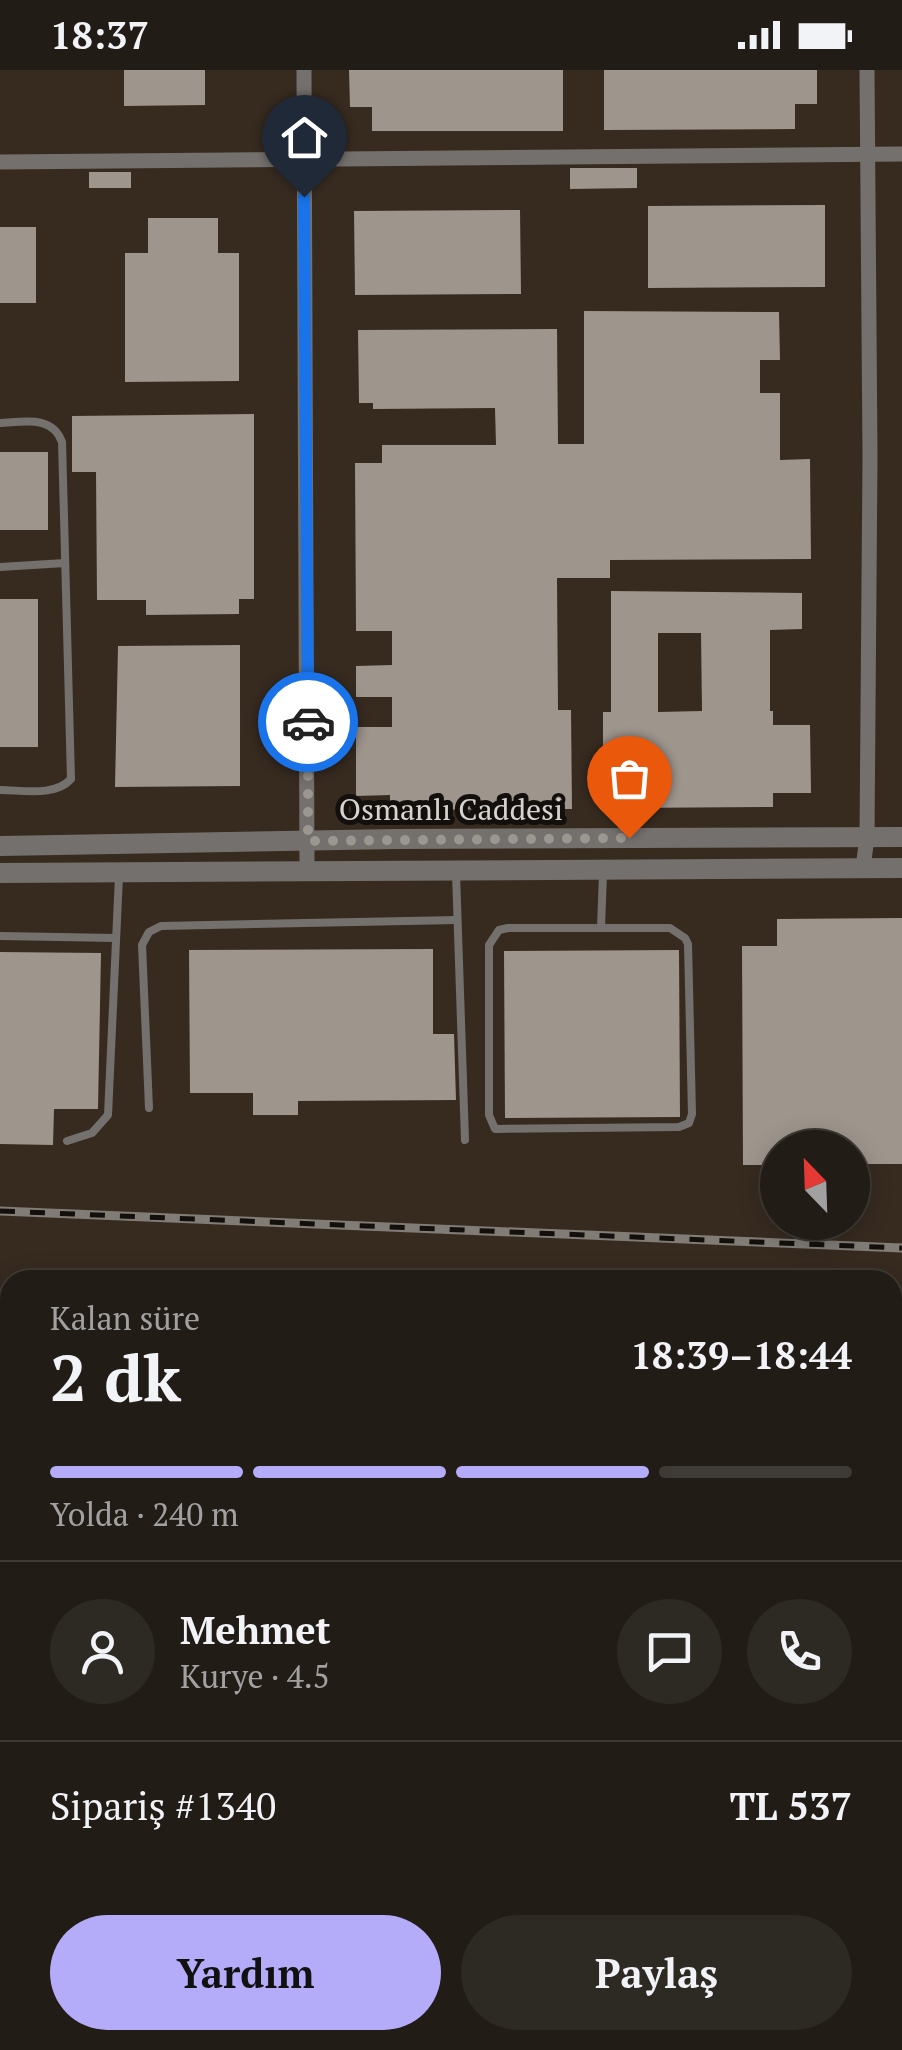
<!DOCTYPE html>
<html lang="tr">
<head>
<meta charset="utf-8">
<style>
	body { margin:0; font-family:"PT Serif",serif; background:#2d2923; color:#f1f3f6; height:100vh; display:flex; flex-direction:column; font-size:38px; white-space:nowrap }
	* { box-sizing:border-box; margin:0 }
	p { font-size:32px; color:#a2a1a1 }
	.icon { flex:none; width:55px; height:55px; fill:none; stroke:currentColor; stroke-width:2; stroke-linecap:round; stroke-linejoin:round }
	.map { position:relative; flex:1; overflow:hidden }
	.panel { position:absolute; left:0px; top:1200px; width:902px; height:780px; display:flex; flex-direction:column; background:#211c16; border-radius:30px 30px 0 0; box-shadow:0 5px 25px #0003,0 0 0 2px #3e3a35 }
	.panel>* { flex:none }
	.needle { width:65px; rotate:337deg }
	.tools { position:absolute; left:760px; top:1060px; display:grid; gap:20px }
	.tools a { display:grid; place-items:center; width:110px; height:110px; border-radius:50%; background:#211c16; box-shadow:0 5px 25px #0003,0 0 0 2px #3e3a35; font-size:50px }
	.pin { position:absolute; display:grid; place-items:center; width:85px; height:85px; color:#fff; margin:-102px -42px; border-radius:50% 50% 50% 0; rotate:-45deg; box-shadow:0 0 10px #0007 }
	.pin .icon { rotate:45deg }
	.courier { position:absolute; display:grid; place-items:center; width:100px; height:100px; margin:-50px; border:8px solid #1a73e8; border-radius:50%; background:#fff; color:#222; box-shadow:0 2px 12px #0007 }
	.overview em { font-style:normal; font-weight:800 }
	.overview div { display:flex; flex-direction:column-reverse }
	.overview { display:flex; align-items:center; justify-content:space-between; height:170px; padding:0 50px }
	h1 { font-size:65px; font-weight:800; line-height:75px }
	.bar { display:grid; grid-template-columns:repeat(4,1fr); gap:15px 10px; align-content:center; height:120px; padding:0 50px }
	.bar i { height:12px; border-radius:8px; background:#3e3a35 }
	.bar .selected { background:#b4acf9 }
	.bar p { grid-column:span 4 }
	.line { display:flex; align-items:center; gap:25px; padding:0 50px; border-top:2px solid #3e3a35 }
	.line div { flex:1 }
	.round { display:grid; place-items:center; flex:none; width:105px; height:105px; border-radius:52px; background:#2d2923 }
	.action { display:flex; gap:20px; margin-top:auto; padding:20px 50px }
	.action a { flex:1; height:115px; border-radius:60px; background:#b4acf9; color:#111; font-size:40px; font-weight:800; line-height:115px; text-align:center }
	.action a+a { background:#2d2923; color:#f1f3f6 }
	.status { display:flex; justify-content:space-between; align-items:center; height:70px; padding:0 50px; background:#211c16; direction:ltr }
	.status svg { height:28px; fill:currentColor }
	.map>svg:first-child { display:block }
	.built { fill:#372b20; fill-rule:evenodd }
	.building { fill:#9e958d; fill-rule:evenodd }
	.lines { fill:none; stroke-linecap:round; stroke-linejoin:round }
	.service { stroke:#74706d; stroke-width:8 }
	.minor { stroke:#74706d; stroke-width:15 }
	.tertiary { stroke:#74706d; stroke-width:20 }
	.rail-casing { stroke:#817c76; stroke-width:9 }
	.rail { stroke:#120f0c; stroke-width:5; stroke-dasharray:15; stroke-linecap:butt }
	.done { stroke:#9b9690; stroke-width:10; stroke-dasharray:0 18 }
	.route { stroke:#1a73e8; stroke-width:12 }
	.labels { text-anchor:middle; stroke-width:10; stroke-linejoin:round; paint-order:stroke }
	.street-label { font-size:30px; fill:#d7d3ce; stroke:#120f0c }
</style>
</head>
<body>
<div class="status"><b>18:37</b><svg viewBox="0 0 49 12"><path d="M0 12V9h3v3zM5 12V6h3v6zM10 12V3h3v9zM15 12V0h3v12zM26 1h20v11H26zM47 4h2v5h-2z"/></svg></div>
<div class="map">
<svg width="902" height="1980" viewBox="0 0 902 1980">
	<rect width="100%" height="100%" fill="#2c251e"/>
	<path class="built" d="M 0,0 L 902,0 L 902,1980 L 0,1980 ZM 778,1078 L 852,1078 L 852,1152 L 778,1152 ZM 10,1210 L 892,1210 L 892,1970 L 10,1970 Z"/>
	<g class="building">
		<polygon points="124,0 205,0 205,35 124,36"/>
		<polygon points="349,0 563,0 563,61 372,61 372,37 350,37"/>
		<polygon points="604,0 817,0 817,34 795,34 795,59 604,60"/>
		<polygon points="570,98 637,98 637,118 570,119"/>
		<rect x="89" y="102" width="42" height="16"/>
		<polygon points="825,135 825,217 648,218 648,136"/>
		<polygon points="520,140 521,224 355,225 354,141"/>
		<polygon points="148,148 218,148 218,183 239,183 239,311 125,312 125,183 148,183"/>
		<rect x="0" y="157" width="36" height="76"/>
		<polygon points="584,241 779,242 780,290 760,290 760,323 780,323 780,390 810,389 811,489 610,490 610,508 557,508 558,640 571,640 572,739 390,740 390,725 356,726 356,657 392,657 392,627 356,627 356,596 392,595 392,561 356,561 355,393 382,393 382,375 496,375 495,338 373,339 373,333 359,333 358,260 557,259 558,374 584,374"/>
		<polygon points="254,344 254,529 239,529 239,544 146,545 146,530 97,530 96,402 72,402 72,346"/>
		<rect x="0" y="382" width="48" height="78"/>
		<path d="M 611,521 L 802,523 L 802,559 L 770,560 L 770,641 L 773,641 L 773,655 L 810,655 L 811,723 L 773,723 L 773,737 L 623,738 L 623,721 L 603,721 L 603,642 L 611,642 ZM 658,563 L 701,563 L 702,641 L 658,642 Z"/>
		<rect x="0" y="529" width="38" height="148"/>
		<polygon points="240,575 240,716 115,717 118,576"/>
		<polygon points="902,848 902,1094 852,1094 852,1078 778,1078 778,1095 743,1095 742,876 777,876 777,849"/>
		<polygon points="433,879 433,964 454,964 456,1030 298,1031 298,1045 253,1045 253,1023 190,1023 189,880"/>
		<polygon points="679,880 680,1047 505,1048 504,881"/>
		<polygon points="0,882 101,883 98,1039 54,1039 53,1075 0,1074"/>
	</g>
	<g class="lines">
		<g class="service">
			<path d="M 0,353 C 24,352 52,345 62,372 L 71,709 C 55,727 22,720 0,720"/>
			<polyline points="0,497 65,493"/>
			<polyline points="456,803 465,1070"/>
			<polygon points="508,858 670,858 685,868 688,874 692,1044 689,1053 679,1057 495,1059 489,1045 489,875 499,860"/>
			<polyline points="601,858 603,803"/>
			<polyline points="0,866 116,868"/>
			<polyline points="149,1038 142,875 149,862 161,856 457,850"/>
			<polyline points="67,1071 92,1063 108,1045 119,806"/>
			<polyline points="0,1328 10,1325"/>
			<polyline points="0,1604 10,1628"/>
			<polyline points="0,1842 10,1840"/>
			<polyline points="129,1970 133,1980"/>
		</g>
		<g class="minor">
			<polyline points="304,0 307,799"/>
			<polyline points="0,92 902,84"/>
			<polyline points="863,798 867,767 870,386 867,0"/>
			<polyline points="0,1465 10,1494"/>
			<polyline points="542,1970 542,1980"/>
		</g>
		<g class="tertiary">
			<polyline points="0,776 397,769 902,767"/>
			<polyline points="0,803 902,798"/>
			<polyline points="892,1669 902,1669"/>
			<polyline points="892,1699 902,1699"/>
			<polyline points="165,1970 169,1980"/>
			<polyline points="193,1970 197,1980"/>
		</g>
		<g class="rail-casing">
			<polyline id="rail" points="0,1141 902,1178"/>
		</g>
		<use href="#rail" class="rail"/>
	</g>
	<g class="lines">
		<polyline class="done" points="308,652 308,771 629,768"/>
		<polyline class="route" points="304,127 308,652"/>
	</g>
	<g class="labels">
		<g class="street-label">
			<text x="451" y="750">Osmanlı Caddesi</text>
		</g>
	</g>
</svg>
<div class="tools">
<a><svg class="needle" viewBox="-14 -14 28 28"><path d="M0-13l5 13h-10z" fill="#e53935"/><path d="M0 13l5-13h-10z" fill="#a2a1a1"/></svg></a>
</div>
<div class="pin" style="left:629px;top:768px;background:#ea580c"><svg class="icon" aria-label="bag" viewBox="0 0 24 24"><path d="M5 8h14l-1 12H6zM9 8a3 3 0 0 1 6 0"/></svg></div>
<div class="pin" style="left:304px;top:127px;background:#1f2937"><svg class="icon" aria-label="home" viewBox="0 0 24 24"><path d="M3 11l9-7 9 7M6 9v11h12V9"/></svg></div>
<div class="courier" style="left:308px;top:652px"><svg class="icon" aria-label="car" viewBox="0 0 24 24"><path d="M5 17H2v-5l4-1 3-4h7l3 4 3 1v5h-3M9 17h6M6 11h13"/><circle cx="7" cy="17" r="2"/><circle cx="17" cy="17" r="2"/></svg></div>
<section class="panel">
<div class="overview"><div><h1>2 dk</h1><p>Kalan süre</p></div><em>18:39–18:44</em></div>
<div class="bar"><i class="selected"></i><i class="selected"></i><i class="selected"></i><i></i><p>Yolda · 240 m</p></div>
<div class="line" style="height:180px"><a class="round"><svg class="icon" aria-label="person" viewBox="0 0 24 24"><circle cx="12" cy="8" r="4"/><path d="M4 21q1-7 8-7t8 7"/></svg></a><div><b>Mehmet</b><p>Kurye · 4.5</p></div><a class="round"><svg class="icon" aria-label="chat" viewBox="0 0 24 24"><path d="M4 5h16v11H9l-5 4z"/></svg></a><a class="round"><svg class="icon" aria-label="phone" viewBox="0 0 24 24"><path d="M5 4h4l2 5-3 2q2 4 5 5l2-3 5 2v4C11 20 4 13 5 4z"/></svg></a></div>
<div class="line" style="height:130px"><div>Sipariş #1340</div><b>TL 537</b></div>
<div class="action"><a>Yardım</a><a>Paylaş</a></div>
</section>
</div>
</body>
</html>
